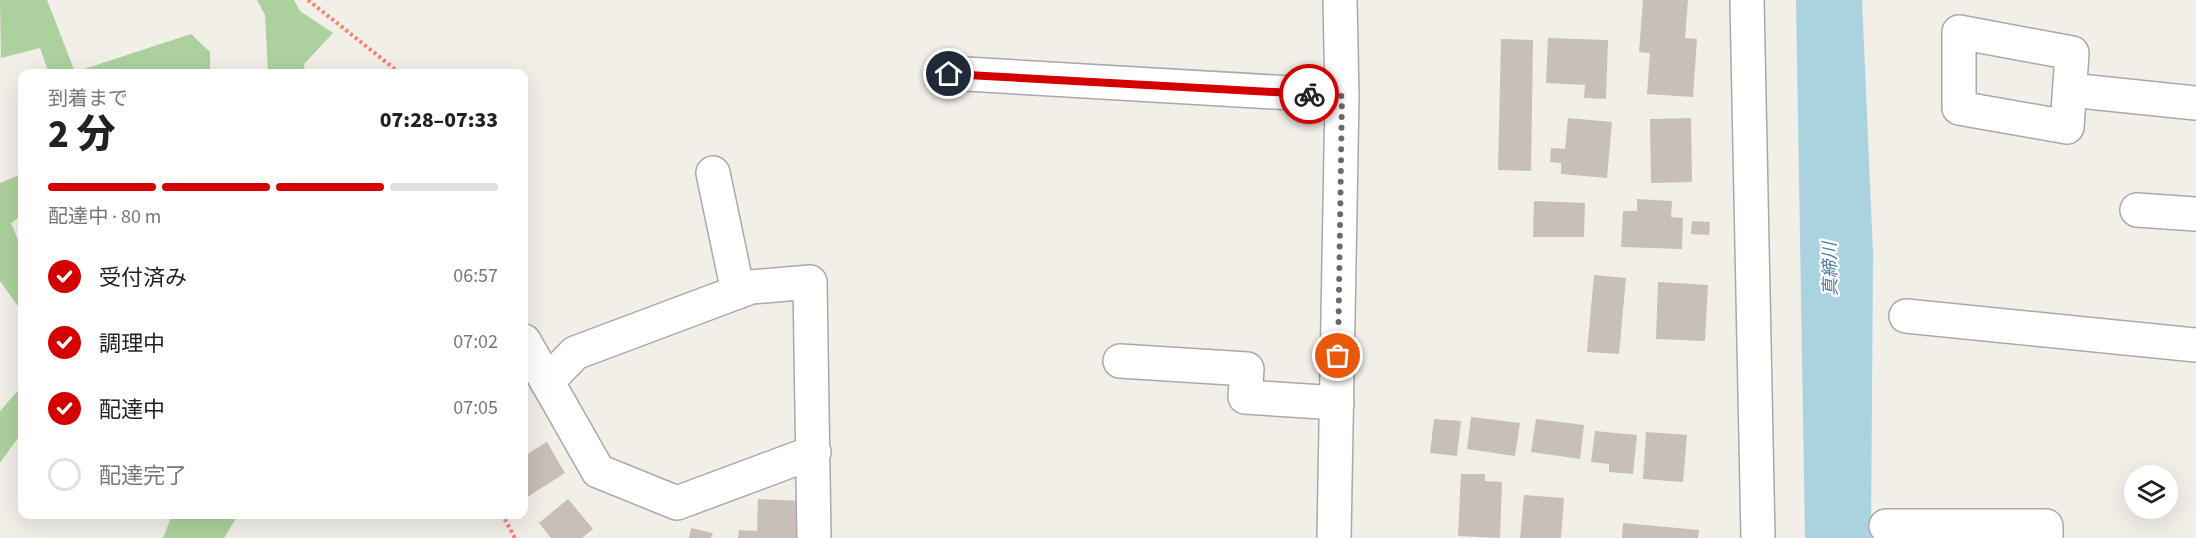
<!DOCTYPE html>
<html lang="ja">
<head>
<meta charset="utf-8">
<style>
	body { margin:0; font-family:"Source Sans 3","Noto Sans JP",sans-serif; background:#f2f2f2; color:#222; height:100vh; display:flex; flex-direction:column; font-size:22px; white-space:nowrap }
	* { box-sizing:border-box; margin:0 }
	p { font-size:20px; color:#767676 }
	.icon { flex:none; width:33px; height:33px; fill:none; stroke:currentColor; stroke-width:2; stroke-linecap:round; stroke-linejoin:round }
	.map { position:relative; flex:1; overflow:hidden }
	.drawer { position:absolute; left:18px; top:69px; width:510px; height:450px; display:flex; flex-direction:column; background:#fff; border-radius:12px; box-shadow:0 6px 24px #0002 }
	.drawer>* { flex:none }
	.buttons { position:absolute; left:2124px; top:465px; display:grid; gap:12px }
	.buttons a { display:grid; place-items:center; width:54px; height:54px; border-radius:50%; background:#fff; box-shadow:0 6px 24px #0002; font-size:30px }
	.pin { position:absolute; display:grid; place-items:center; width:51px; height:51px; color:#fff; margin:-26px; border:3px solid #fff; border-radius:50%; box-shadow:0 2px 6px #0007 }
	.courier { position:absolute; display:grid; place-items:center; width:60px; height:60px; margin:-30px; border:4px solid #d40000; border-radius:50%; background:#fff; color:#222; box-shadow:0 2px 8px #0007 }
	.summary em { font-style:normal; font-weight:800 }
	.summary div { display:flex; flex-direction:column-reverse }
	.summary { display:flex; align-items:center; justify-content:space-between; height:102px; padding:0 30px }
	h1 { font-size:39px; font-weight:800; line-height:45px }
	.bar { display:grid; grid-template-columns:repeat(4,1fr); gap:9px 6px; align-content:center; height:72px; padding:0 30px }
	.bar i { height:8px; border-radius:4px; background:#e0e0e0 }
	.bar .selected { background:#d40000 }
	.bar p { grid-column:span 4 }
	ol { padding:0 30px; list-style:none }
	li { display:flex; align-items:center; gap:18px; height:66px }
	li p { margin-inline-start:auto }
	li .icon { padding:6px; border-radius:50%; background:#d40000; color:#fff; stroke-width:4 }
	li:last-child { color:#767676 }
	li i { width:33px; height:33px; border:3px solid #e0e0e0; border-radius:50% }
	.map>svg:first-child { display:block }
	.forest { fill:#add19e }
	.water { fill:#aad3df }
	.building { fill:#c7bfb8 }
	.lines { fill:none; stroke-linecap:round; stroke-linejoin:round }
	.minor-casing { stroke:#a9a9a9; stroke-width:36 }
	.path { stroke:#fa8072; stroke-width:4; stroke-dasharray:3 3; stroke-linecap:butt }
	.minor { stroke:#fff; stroke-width:33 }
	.done { stroke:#6b6a68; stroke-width:6; stroke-dasharray:0 10.8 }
	.route { stroke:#d40000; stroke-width:8 }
	.labels { text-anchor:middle; stroke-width:4.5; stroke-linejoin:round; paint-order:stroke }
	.water-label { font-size:18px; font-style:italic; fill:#4a7aab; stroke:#fff }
</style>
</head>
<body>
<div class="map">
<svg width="2196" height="538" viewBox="0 0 2196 538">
	<rect width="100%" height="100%" fill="#f2efe9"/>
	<g class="forest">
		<polygon points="0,0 47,0 75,72 191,34 210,52 210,70 202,74 49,73 40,48 1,58"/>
		<polygon points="257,0 294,0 300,11 333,33 304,64 305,73 268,73 265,15"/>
		<polygon points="22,174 22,215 11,223 22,250 22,312 0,281 0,183"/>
		<polygon points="22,386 22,432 0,463 0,411"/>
		<polygon points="172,515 172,514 238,515 224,538 163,538"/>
	</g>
	<polygon class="water" points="1796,0 1862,0 1873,253 1871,538 1805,538"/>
	<g class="building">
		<polygon points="1643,0 1688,0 1685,38 1697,39 1693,97 1647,94 1650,53 1639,52"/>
		<polygon points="1548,38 1608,40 1606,99 1584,98 1585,85 1546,83"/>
		<polygon points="1501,39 1533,40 1531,171 1498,170"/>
		<polygon points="1568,118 1612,122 1607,178 1561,174 1561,163 1550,162 1551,148 1565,149"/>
		<polygon points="1691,118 1692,182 1651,183 1650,119"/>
		<polygon points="1637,199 1672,201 1671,217 1683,218 1682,249 1621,247 1623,211 1637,211"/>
		<polygon points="1534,201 1585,203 1584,237 1533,237"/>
		<polygon points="1692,221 1710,222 1709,235 1691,234"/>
		<polygon points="1594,275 1626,278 1619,354 1587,352"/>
		<polygon points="1658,282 1708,285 1705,341 1656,339"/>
		<polygon points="1471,417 1520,423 1515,456 1467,449"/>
		<polygon points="1434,419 1461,421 1457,456 1430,453"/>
		<polygon points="1536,419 1584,425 1580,459 1531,452"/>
		<polygon points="1595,431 1637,435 1633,474 1609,472 1609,464 1591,462"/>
		<polygon points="1646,432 1687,435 1683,482 1643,479"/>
		<polygon points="547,442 565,473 524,499 524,456"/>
		<polygon points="1461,474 1485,474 1485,481 1502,482 1500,538 1458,536"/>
		<polygon points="1524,495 1564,498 1561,538 1520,538"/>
		<polygon points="568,499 593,529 582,538 551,538 539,523"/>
		<polygon points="758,499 802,501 800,538 738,538 739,530 757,531"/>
		<polygon points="1623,523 1699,530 1698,538 1622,538"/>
		<polygon points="691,528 713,533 711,538 689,538"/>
	</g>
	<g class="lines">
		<g class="minor-casing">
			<g id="minor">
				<polyline points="1747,0 1758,538"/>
				<polygon points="1959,32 2072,53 2067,127 1959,108"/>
				<polyline points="949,73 1342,96"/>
				<polyline points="2070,90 2196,103"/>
				<polyline points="713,173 738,292"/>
				<polyline points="2137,210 2196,214"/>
				<polyline points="1906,316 2196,345"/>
				<polyline points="524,341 598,471 677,503 814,452"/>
				<polyline points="1120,361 1247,369 1245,397 1337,403"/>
				<polyline points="547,382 575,353 751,287 810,282 814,538"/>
				<polyline points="1886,526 2046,526 2046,538"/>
				<polyline points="1334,538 1342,96 1340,0"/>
			</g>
		</g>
		<g class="path">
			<polyline points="308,0 401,74"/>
			<polyline points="502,514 515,538"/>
		</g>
		<use href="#minor" class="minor"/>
	</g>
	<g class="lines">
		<polyline class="done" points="1309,94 1342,96 1338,356"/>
		<polyline class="route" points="949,74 1309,94"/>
	</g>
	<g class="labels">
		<g class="water-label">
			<text transform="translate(1830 269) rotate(-91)" y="6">真締川</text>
		</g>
	</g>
</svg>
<div class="buttons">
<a><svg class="icon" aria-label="layers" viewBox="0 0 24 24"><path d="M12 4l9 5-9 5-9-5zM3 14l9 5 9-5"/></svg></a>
</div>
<div class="pin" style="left:1338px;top:356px;background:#ea580c"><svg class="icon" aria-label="bag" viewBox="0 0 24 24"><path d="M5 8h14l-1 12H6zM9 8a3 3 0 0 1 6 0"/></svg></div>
<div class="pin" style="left:949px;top:74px;background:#1f2937"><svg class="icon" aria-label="home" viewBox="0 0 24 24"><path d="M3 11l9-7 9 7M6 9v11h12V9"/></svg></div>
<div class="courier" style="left:1309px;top:94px"><svg class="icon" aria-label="bike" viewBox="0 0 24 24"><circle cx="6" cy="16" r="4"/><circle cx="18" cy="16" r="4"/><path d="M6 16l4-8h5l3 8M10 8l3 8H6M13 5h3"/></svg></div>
<section class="drawer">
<div class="summary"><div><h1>2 分</h1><p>到着まで</p></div><em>07:28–07:33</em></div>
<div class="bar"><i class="selected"></i><i class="selected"></i><i class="selected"></i><i></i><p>配達中 · 80 m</p></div>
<ol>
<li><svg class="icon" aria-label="check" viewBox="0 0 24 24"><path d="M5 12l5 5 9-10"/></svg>受付済み<p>06:57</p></li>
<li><svg class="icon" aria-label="check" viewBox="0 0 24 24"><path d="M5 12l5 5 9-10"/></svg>調理中<p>07:02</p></li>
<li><svg class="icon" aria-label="check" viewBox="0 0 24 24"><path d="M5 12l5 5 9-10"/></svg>配達中<p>07:05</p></li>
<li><i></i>配達完了</li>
</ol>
</section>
</div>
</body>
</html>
